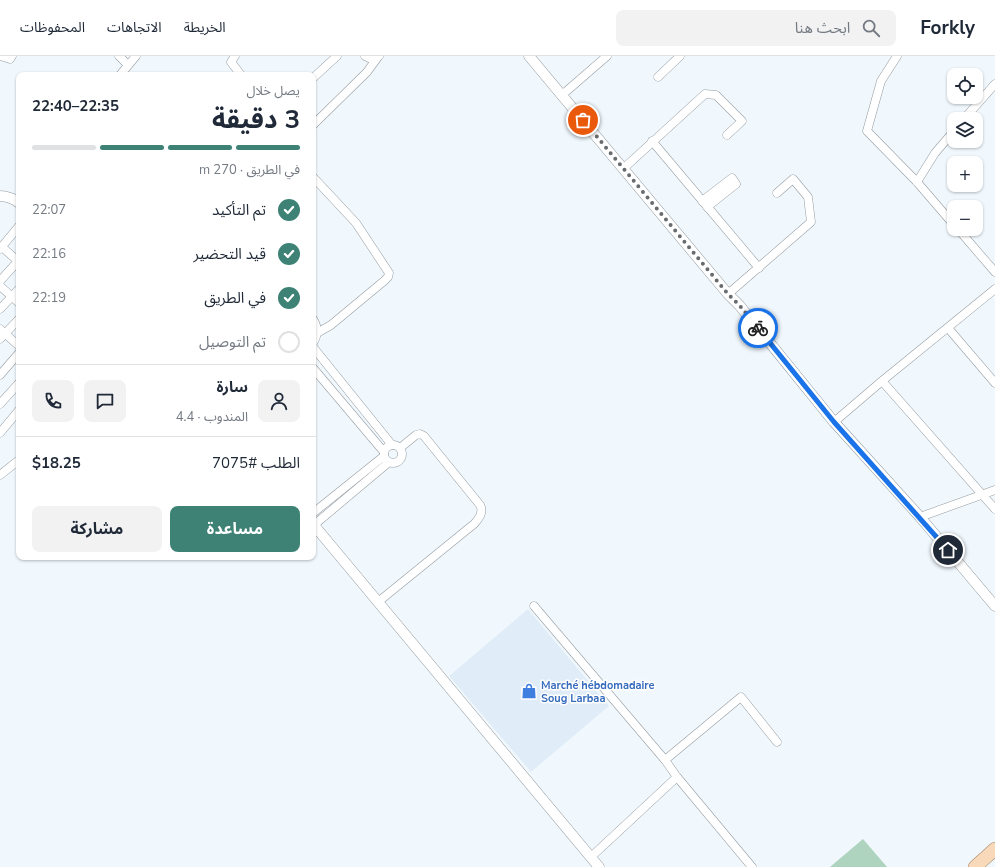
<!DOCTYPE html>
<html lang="ar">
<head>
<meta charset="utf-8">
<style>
	body { margin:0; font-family:"Nunito Sans","Noto Sans Arabic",sans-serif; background:#f2f2f3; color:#1f2937; direction:rtl; height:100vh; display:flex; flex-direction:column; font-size:15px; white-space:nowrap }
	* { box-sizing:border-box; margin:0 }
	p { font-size:13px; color:#747a83 }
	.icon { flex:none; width:22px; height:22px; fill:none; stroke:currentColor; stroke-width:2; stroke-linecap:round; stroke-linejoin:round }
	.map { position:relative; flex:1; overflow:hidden; direction:ltr }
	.panel { position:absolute; left:16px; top:16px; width:300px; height:488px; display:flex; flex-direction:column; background:#fff; border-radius:8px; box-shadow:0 1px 3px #0004; direction:rtl }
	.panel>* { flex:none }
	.fabs { position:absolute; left:947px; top:12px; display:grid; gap:8px }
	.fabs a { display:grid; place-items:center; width:36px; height:36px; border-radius:8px; background:#fff; box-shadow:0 1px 3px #0004; font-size:20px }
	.pin { position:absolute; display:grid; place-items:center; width:34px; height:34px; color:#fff; margin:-17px; border:2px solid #fff; border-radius:50%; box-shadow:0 1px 4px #0007 }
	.courier { position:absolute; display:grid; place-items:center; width:40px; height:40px; margin:-20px; border:3px solid #1a73e8; border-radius:50%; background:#fff; color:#222; box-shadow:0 1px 5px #0007 }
	.headline em { font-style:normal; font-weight:700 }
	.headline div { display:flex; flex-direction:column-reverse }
	.headline { display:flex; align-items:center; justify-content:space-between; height:68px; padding:0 16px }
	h1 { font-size:26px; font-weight:700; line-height:30px }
	.bar { display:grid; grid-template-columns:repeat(4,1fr); gap:6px 4px; align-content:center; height:48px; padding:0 16px }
	.bar i { height:5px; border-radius:3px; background:#e0e1e3 }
	.bar .selected { background:#3e8275 }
	.bar p { grid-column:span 4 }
	.line { display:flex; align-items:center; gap:10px; padding:0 16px; border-top:1px solid #e0e1e3 }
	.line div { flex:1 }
	.round { display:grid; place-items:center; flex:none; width:42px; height:42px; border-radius:8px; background:#f2f2f3 }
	ol { padding:0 16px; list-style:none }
	li { display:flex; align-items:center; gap:12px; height:44px }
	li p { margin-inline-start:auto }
	li .icon { padding:4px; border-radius:50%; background:#3e8275; color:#fff; stroke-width:4 }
	li:last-child { color:#747a83 }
	li i { width:22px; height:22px; border:2px solid #e0e1e3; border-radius:50% }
	.button { display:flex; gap:8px; margin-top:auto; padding:8px 16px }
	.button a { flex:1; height:46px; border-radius:8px; background:#3e8275; color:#fff; font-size:16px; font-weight:700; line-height:46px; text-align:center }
	.button a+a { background:#f2f2f3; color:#1f2937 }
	header { display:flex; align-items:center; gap:24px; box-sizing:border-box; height:56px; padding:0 20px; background:#fff; border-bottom:1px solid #e0e1e3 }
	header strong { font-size:19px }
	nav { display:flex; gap:22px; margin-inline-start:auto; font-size:14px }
	.search { width:280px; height:36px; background:#f2f2f3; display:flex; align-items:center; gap:10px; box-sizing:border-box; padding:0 14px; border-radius:8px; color:#747a83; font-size:15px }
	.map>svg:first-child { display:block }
	.built { fill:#e0edf8 }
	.green { fill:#aed3be }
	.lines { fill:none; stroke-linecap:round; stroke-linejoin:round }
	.minor-casing { stroke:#959ba0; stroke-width:9 }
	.tertiary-casing { stroke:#959ba0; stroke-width:11 }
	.primary-casing { stroke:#a98968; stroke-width:14 }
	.minor { stroke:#fff; stroke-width:8 }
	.tertiary { stroke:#fff; stroke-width:10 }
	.primary { stroke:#f8dabb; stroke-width:13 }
	.done { stroke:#686c6f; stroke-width:4; stroke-dasharray:0 7.2 }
	.route { stroke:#1a73e8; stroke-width:5 }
	.labels { text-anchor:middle; stroke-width:3; stroke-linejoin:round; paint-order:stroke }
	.shop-label { font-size:11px; font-weight:bold; fill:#366cbe; stroke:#fff; text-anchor:start }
</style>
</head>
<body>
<header>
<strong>Forkly</strong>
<div class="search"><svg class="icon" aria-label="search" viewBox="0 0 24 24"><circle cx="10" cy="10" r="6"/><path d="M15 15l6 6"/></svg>ابحث هنا</div>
<nav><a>الخريطة</a><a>الاتجاهات</a><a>المحفوظات</a></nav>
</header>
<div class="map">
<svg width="995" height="811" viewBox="0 0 995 811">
	<rect width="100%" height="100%" fill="#f0f8fd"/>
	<polygon class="built" points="528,553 609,650 531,716 449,620"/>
	<polygon class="green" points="863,783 887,811 830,811"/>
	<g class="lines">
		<g class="minor-casing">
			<g id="minor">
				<polyline points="1,0 10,3 12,0"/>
				<polyline points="119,0 128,9"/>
				<polyline points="235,0 231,6 241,19"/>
				<polyline points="365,0 371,3 379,0"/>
				<polyline points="897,0 881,25 867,75 917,126 954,169"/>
				<polyline points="120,19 136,0"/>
				<polyline points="658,21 680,0"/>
				<polyline points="313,22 337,0"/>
				<polyline points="562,39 607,0"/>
				<polyline points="964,63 995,28"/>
				<polyline points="313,69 367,16 378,1"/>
				<polyline points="652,85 759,212"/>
				<polyline points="624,112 705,38 716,39 742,65 727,79"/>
				<polyline points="313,121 356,167 389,217 388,221 384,225 331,269 317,277"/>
				<polyline points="917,126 935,97 954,75"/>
				<polyline points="702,145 732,122 736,128 707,151"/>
				<polyline points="958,173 995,216"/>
				<polyline points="2,191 19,206"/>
				<polyline points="0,193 19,170"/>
				<polyline points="0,225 19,204"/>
				<polyline points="0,230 19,247"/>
				<polyline points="728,238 811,166 808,141 793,123 777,137"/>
				<polyline points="0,253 19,233"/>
				<path d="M 313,263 C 318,271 318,279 313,287"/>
				<polyline points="948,272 995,327"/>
				<polyline points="0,273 19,290"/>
				<polyline points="0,283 19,263"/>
				<polyline points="313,291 392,389"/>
				<polyline points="313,312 384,396"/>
				<polyline points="0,319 19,297"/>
				<polyline points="882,325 995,453"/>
				<polyline points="0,348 19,327"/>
				<polyline points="834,366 882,325 995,233"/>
				<polyline points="0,377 19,354"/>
				<circle cx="393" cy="398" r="9"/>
				<polyline points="0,419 19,404"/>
				<polyline points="313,457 384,400"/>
				<polyline points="920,461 995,434"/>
				<polyline points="314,469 389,406"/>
				<path d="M 378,546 L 474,468 C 479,463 484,456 480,449 L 424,380 L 420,378 L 416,379 L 400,392"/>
				<polyline points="534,550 665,704 677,721 752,811"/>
				<polyline points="665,704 741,641 777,686"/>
				<polyline points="591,801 677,721"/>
			</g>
		</g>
		<g class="tertiary-casing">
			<g id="tertiary">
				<polyline points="529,0 728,238 740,250 834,366 920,461 995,550"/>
				<path d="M 0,140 C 6,140 15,143 19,147"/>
				<polyline points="313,468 599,811"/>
			</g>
		</g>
		<g class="primary-casing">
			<polyline id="primary" points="975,811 995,793"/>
		</g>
		<use href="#minor" class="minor"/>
		<use href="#tertiary" class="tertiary"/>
		<use href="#primary" class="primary"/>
	</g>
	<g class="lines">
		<polyline class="done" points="583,64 728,238 740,250 758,272"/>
		<polyline class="route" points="758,272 834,366 948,494"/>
	</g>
	<defs>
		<g id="shop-bare" transform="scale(1.2)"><path d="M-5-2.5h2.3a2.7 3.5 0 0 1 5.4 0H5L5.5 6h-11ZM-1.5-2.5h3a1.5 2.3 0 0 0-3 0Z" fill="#3f7fe0" stroke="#fff" stroke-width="2.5" paint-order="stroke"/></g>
	</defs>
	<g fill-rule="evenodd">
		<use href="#shop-bare" x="529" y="635"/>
	</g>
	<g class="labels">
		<g class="shop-label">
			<text x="541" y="633">Marché hébdomadaire<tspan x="541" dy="13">Soug Larbaa</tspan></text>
		</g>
	</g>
</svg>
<div class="fabs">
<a><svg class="icon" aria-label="locate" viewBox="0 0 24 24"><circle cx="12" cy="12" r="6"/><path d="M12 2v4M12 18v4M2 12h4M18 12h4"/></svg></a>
<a><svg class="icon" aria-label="layers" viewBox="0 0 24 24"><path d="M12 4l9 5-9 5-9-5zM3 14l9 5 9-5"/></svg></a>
<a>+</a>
<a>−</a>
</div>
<div class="pin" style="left:583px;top:64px;background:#ea580c"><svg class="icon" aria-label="bag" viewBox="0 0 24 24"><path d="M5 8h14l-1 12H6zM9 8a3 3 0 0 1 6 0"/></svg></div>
<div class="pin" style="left:948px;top:494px;background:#1f2937"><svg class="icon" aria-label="home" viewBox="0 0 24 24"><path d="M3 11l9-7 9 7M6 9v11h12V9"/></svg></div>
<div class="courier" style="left:758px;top:272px"><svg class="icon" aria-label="bike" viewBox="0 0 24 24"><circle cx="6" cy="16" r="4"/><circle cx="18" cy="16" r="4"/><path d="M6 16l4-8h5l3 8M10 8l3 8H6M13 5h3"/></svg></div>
<section class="panel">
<div class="headline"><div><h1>3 دقيقة</h1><p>يصل خلال</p></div><em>22:35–22:40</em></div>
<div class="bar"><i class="selected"></i><i class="selected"></i><i class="selected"></i><i></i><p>في الطريق · 270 m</p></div>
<ol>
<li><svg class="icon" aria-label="check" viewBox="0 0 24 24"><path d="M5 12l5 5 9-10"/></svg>تم التأكيد<p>22:07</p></li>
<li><svg class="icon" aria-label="check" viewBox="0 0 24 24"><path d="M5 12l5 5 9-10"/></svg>قيد التحضير<p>22:16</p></li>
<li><svg class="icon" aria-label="check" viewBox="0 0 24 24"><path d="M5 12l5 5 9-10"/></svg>في الطريق<p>22:19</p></li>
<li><i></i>تم التوصيل</li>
</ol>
<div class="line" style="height:72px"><a class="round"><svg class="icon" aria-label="person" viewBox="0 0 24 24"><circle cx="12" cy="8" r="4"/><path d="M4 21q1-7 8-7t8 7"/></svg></a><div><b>سارة</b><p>المندوب · 4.4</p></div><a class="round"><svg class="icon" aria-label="chat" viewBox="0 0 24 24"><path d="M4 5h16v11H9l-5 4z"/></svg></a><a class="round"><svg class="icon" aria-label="phone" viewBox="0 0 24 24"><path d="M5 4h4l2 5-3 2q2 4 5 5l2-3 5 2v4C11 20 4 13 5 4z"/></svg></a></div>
<div class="line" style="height:52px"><div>الطلب #7075</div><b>$18.25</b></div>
<div class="button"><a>مساعدة</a><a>مشاركة</a></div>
</section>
</div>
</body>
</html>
